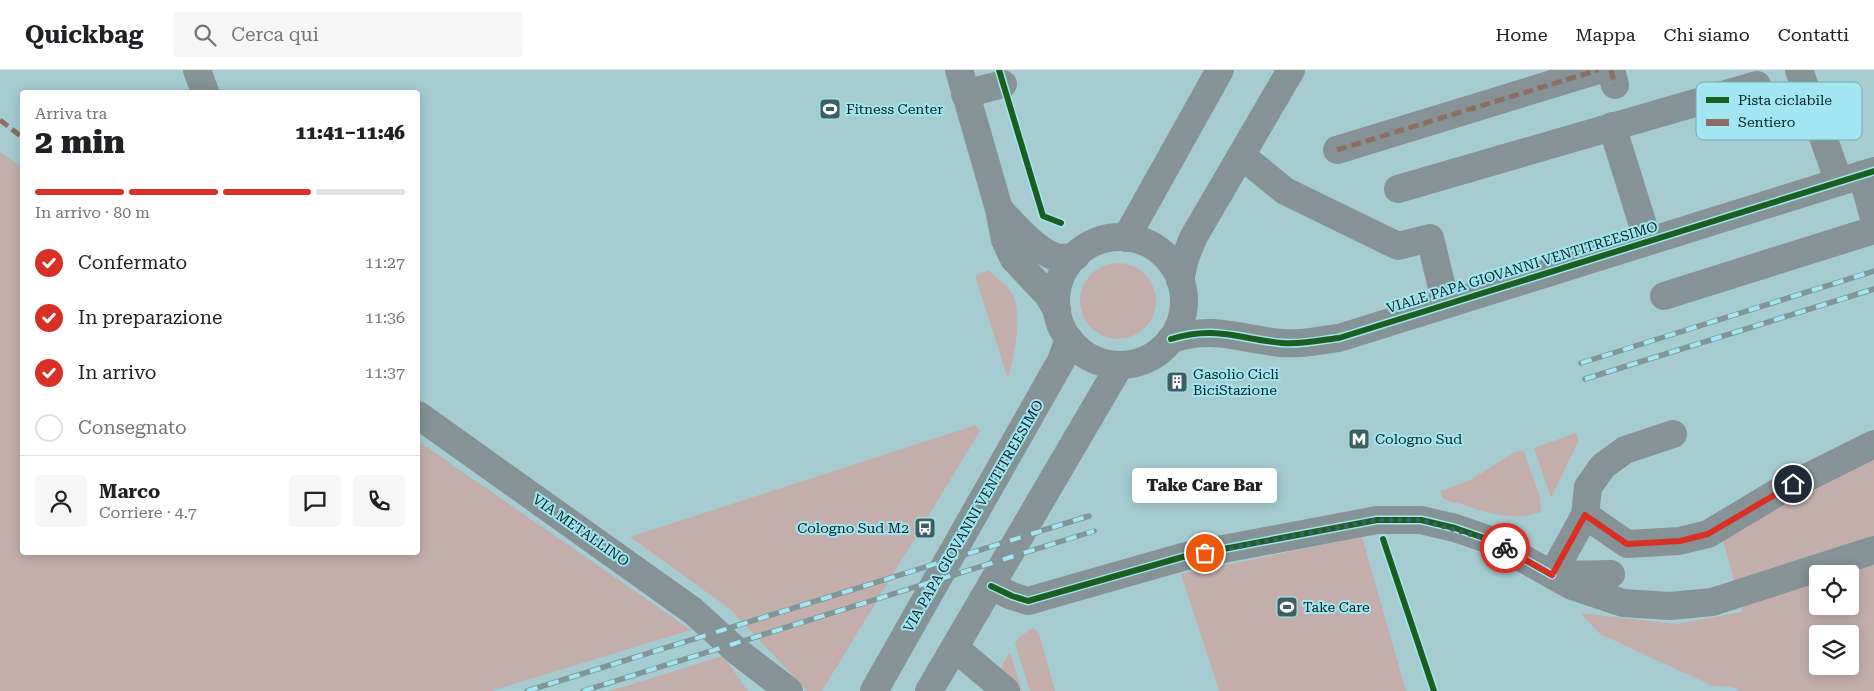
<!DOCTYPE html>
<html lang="it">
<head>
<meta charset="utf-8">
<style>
	body { margin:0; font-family:"Roboto Serif",serif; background:#f6f6f6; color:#202124; height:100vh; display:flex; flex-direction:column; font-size:19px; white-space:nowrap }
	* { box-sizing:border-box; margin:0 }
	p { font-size:16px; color:#757577 }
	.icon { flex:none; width:28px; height:28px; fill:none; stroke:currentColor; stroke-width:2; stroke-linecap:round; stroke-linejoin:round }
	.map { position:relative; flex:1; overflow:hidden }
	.panel { position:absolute; left:20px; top:20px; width:400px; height:465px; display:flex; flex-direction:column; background:#fff; border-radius:5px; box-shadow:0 2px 12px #0003 }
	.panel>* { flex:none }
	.buttons { position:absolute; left:1809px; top:495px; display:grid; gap:10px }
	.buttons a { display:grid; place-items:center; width:50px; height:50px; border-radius:5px; background:#fff; box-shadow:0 2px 12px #0003; font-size:25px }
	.pin { position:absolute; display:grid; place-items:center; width:42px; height:42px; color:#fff; margin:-21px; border:2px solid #fff; border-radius:50%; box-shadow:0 1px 5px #0007 }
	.courier { position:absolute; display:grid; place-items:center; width:50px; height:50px; margin:-25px; border:4px solid #d93025; border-radius:50%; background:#fff; color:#222; box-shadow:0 1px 6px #0007 }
	.bubble { position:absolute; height:35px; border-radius:5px; background:#fff; box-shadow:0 2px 12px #0003; font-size:16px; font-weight:800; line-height:35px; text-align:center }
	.overview em { font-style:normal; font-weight:800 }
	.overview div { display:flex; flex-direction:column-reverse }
	.overview { display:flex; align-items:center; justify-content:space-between; height:85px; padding:0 15px }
	h1 { font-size:32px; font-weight:800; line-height:38px }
	.bar { display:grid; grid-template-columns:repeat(4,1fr); gap:8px 5px; align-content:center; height:60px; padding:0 15px }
	.bar i { height:6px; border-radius:4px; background:#e0e0e0 }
	.bar .active { background:#d93025 }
	.bar p { grid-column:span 4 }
	.line { display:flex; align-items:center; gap:12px; padding:0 15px; border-top:1px solid #e0e0e0 }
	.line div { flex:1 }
	.round { display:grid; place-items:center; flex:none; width:52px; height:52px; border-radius:5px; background:#f6f6f6 }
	ol { padding:0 15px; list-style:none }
	li { display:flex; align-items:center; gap:15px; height:55px }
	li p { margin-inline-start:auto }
	li .icon { padding:5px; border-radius:50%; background:#d93025; color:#fff; stroke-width:4 }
	li:last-child { color:#757577 }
	li i { width:28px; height:28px; border:2px solid #e0e0e0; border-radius:50% }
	header { display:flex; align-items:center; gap:30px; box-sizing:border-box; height:70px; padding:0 25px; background:#fff; border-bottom:1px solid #e0e0e0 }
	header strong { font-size:24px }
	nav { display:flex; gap:28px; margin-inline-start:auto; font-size:18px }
	.search { width:350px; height:45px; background:#f6f6f6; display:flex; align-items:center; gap:12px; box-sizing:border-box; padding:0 18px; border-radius:5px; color:#757577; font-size:19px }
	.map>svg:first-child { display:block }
	.green { fill:#c3aeac; fill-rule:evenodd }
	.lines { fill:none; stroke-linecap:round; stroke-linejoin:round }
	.minor { stroke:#859396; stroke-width:28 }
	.rail-casing { stroke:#81969a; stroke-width:5.5 }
	.rail { stroke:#a1e6f1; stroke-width:4; stroke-dasharray:11; stroke-linecap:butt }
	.quiet { stroke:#8d6e63; stroke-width:5; stroke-dasharray:10 5; stroke-linecap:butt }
	.cycleway-casing { stroke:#a1e6f1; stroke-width:9 }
	.cycleway { stroke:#1b5e20; stroke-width:6 }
	.done { stroke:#3d5e62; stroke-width:5; stroke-dasharray:0 9 }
	.route { stroke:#d93025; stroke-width:6 }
	.labels { text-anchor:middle; stroke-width:4; stroke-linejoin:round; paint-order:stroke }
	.poi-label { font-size:14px; fill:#052226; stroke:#a1e6f1; text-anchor:start }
	.street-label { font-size:14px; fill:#052226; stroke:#a1e6f1 }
	.key { fill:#a1e6f1; stroke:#72abb4; stroke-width:1 }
	.key-label { font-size:14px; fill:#052226 }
</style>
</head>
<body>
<header>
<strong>Quickbag</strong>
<div class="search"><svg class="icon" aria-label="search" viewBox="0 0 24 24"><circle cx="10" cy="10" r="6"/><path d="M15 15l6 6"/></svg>Cerca qui</div>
<nav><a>Home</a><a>Mappa</a><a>Chi siamo</a><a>Contatti</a></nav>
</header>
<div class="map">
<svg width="1874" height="621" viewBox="0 0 1874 621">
	<rect width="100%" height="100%" fill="#a6ccd2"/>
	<g class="green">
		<polygon points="0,82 22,97 22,482 418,482 418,371 691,560 491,621 0,621"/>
		<circle cx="1118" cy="231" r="38"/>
		<path d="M 989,200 C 996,207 1005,214 1011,222 C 1025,241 1013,288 1008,309 L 975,206 Z"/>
		<polygon points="976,355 980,361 822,621 807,621 730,539 630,467"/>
		<polygon points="1576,363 1579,370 1551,428 1534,378"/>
		<path d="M 1524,381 L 1540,427 L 1541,442 C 1515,451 1489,444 1464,435 C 1456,432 1449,432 1442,428 L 1441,421 L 1472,409 L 1515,382 Z"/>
		<path d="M 1874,383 L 1874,621 L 1740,621 L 1732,617 L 1713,616 L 1600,564 L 1580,543 L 1676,554 L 1743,542 L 1722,467 ZM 1818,504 L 1850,504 L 1850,536 L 1818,536 ZM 1818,564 L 1850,564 L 1850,596 L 1818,596 Z"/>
		<polygon points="1362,467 1406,621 1219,621 1181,504"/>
		<polygon points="1033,558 1039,563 1055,621 1030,621 1015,574 1019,567"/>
		<polygon points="1010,582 1022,621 1018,621 999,600"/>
		<polygon points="723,586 748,621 610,621"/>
	</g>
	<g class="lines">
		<g class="minor">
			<polyline points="197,0 205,22"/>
			<polyline points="959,0 999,139 1005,170 1014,189 1048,225 1057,240"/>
			<polyline points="1611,0 1615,15"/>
			<polyline points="1799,0 1839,112"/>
			<polyline points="965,24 1003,14"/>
			<polyline points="1612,56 1648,171"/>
			<polyline points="1337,80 1598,0"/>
			<polyline points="1242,86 1285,121 1398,176 1430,168 1446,234"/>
			<polyline points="1862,105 1874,148"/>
			<polyline points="1398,119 1757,15"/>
			<path d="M 999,139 C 1013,154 1036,181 1056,187 C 1062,189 1069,187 1076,186"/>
			<circle cx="1120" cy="231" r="64"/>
			<polyline points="1126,168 1220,0"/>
			<polyline points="1180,210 1185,188 1193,168 1291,0"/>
			<polyline points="1664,226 1874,160"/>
			<path d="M 1171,269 C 1216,255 1239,269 1282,273 C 1301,275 1320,270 1339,268 L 1874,101"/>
			<polyline points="418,345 693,541 738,582 789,621"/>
			<polyline points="1585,445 1627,474 1679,471 1708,464 1778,422 1874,374"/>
			<polyline points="1552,505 1585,445 1588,417 1603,396 1625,380 1673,364"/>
			<polyline points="1561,505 1611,504"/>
			<polyline points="991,516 1012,526 1028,531 1186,486 1377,450 1421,450 1455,458 1490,470 1572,516 1623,533 1670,536 1712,532 1874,480"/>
			<polyline points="955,578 1006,621"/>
			<polyline points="874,621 1061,291 1069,269"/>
			<polyline points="929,621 1120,295"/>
		</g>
		<g class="rail-casing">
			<g id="rail">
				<polyline points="1581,293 1874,201"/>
				<polyline points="1585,309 1874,219"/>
				<polyline points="527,621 1089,446"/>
				<polyline points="583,621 1094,461"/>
			</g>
		</g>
		<use href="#rail" class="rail"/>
		<g class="quiet">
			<polyline points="1611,0 1615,15"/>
			<polyline points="0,50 22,67"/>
			<polyline points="1337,80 1598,0"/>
		</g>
		<g class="cycleway-casing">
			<g id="cycleway">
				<polyline points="999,0 1043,146 1061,153"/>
				<path d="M 1171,269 C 1216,255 1239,269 1282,273 C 1301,275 1320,270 1339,268 L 1874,101"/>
				<polyline points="1383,469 1434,621"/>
				<polyline points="991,516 1012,526 1028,531 1186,486 1377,450 1421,450 1455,458 1490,470 1552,505"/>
			</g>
		</g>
		<use href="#cycleway" class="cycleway"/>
	</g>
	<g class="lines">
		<polyline class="done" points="1205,483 1377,450 1421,450 1490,470 1505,478"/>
		<polyline class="route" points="1505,478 1552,505 1585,445 1627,474 1680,471 1708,464 1793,414"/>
	</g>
	<defs>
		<g id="stadium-square" transform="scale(1.125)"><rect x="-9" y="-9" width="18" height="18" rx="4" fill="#3d5e62" stroke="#a1e6f1"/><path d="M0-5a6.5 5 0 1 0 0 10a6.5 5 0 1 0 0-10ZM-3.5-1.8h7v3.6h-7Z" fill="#fff"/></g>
		<g id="building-square" transform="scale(1.125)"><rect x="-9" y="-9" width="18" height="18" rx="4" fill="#3d5e62" stroke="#a1e6f1"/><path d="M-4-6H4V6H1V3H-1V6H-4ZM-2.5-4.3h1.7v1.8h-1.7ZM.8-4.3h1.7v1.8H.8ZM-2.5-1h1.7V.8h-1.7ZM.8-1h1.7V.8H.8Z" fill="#fff"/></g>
		<g id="metro-square" transform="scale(1.125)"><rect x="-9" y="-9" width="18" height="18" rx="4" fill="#3d5e62" stroke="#a1e6f1"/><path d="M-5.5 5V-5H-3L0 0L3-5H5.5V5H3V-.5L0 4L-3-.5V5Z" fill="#fff"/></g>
		<g id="bus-square" transform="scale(1.125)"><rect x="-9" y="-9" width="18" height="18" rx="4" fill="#3d5e62" stroke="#a1e6f1"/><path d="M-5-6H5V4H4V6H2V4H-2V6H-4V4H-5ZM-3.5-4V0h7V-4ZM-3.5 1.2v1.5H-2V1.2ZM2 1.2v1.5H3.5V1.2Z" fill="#fff"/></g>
	</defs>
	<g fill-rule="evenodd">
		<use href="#stadium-square" x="830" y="39"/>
		<use href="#building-square" x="1177" y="312"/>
		<use href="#metro-square" x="1359" y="369"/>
		<use href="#bus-square" x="925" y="458"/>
		<use href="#stadium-square" x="1287" y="537"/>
	</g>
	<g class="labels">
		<g class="poi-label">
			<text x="846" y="44">Fitness Center</text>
			<text x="1193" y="309">Gasolio Cicli<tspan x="1193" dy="16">BiciStazione</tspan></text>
			<text x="1375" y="374">Cologno Sud</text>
			<text x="909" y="463" text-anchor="end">Cologno Sud M2</text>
			<text x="1303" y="542">Take Care</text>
		</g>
		<g class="street-label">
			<text transform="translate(1522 197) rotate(-17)" y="5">VIALE PAPA GIOVANNI VENTITREESIMO</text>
			<text transform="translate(973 446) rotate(-60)" y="5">VIA PAPA GIOVANNI VENTITREESIMO</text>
			<text transform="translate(581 460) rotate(35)" y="5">VIA METALLINO</text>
		</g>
	</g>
	<rect x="1696" y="12" width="166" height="58" rx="8" class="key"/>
	<rect x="1706" y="27" width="23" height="6" fill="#1b5e20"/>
	<rect x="1706" y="49" width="23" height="7" fill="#8d6e63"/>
	<g class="key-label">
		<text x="1738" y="35">Pista ciclabile</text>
		<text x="1738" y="57">Sentiero</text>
	</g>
</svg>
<div class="buttons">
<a><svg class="icon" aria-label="locate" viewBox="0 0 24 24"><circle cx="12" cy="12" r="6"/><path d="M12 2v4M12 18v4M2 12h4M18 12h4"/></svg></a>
<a><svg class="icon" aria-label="layers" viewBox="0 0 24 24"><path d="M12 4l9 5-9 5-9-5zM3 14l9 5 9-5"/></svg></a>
</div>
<div class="pin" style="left:1205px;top:483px;background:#ea580c"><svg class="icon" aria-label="bag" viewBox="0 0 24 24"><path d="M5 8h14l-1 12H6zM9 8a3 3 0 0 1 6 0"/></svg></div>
<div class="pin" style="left:1793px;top:414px;background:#1f2937"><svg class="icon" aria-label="home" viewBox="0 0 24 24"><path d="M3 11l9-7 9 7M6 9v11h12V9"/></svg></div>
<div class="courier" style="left:1505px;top:478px"><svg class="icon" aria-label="bike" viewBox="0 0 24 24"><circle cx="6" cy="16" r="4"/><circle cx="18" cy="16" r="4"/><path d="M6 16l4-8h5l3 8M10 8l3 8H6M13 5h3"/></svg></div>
<div class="bubble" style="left:1132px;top:398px;width:145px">Take Care Bar</div>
<section class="panel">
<div class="overview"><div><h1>2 min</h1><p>Arriva tra</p></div><em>11:41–11:46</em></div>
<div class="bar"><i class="active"></i><i class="active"></i><i class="active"></i><i></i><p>In arrivo · 80 m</p></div>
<ol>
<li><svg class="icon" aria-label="check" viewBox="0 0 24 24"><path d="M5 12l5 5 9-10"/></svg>Confermato<p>11:27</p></li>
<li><svg class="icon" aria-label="check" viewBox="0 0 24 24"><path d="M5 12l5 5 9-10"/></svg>In preparazione<p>11:36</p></li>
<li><svg class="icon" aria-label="check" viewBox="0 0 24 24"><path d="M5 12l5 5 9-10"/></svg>In arrivo<p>11:37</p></li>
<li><i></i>Consegnato</li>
</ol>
<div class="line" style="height:90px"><a class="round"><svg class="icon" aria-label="person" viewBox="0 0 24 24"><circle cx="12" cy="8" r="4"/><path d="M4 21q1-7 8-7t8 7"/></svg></a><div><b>Marco</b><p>Corriere · 4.7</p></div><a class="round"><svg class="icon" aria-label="chat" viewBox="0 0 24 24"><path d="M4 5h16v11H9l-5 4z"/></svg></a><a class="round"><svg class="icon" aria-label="phone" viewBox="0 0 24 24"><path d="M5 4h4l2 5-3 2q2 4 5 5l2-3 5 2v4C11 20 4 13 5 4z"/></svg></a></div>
</section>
</div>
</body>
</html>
